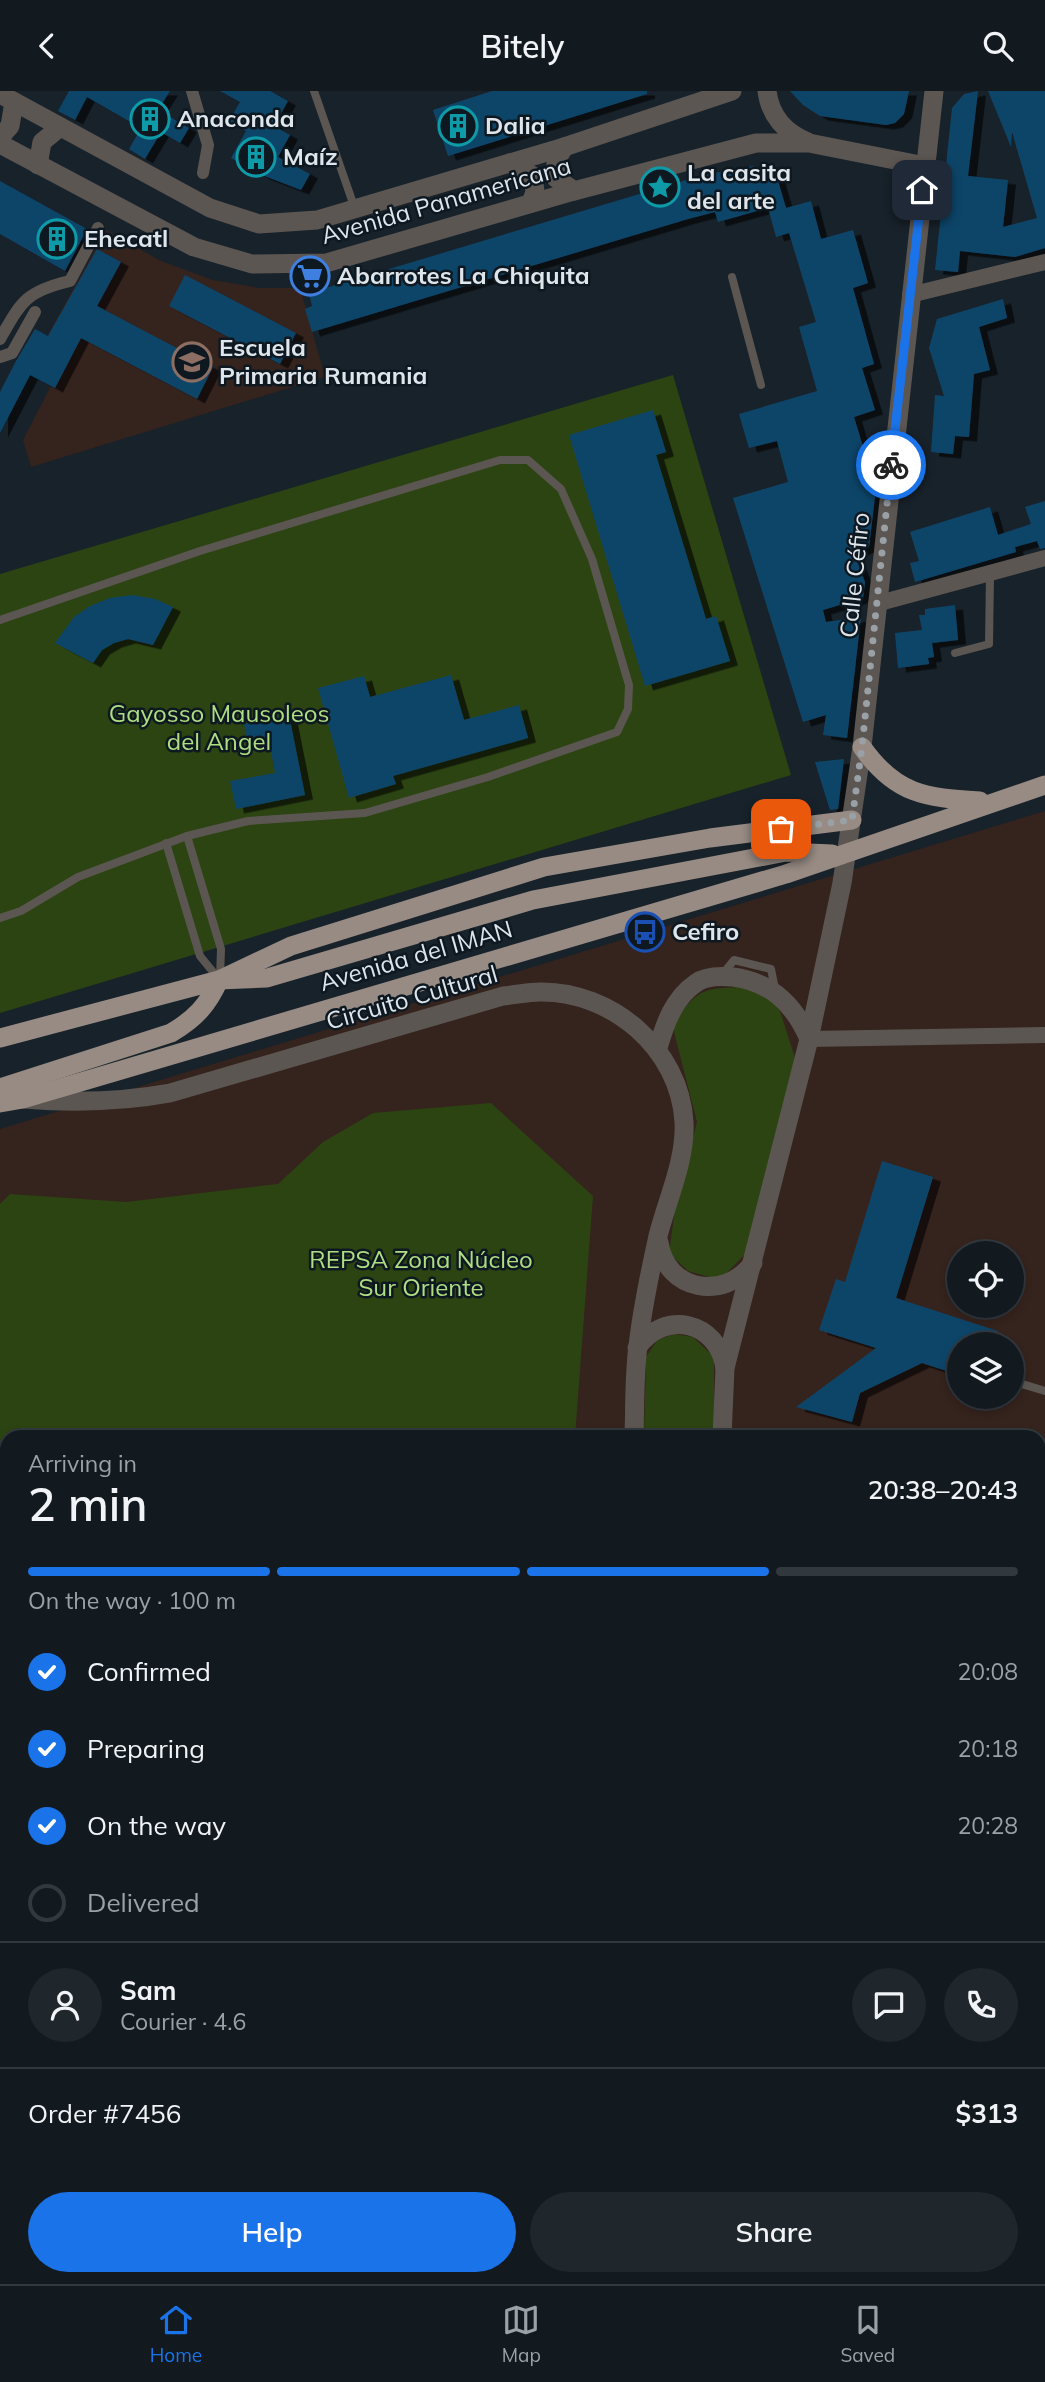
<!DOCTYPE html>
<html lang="en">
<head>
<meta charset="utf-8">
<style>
	body { margin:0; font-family:Mulish,sans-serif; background:#1f272d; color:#f1f3f6; height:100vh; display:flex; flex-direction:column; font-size:26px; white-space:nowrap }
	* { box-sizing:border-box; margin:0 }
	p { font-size:23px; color:#9ca1a5 }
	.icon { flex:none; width:38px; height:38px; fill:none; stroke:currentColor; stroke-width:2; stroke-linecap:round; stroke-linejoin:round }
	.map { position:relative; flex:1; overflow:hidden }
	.details { position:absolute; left:0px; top:1339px; width:1046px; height:856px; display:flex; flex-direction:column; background:#121a20; border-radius:21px 21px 0 0; box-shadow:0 4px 10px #0003,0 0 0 2px #31383e }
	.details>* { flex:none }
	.controls { position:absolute; left:947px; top:1150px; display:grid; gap:14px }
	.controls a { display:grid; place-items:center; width:77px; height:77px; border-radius:50%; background:#121a20; box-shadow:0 4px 10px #0003,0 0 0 2px #31383e; font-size:35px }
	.pin { position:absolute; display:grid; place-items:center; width:60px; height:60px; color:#fff; margin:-30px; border-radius:14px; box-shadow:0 4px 10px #0006 }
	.courier { position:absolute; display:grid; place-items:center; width:70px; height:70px; margin:-35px; border:5px solid #1a73e8; border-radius:50%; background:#fff; color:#222; box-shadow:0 2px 9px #0007 }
	.overview em { font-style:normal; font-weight:600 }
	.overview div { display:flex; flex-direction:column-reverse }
	.overview { display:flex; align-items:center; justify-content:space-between; height:119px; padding:0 28px }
	h1 { font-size:46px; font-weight:600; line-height:52px }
	.bar { display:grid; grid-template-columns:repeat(4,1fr); gap:10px 7px; align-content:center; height:84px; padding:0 28px }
	.bar i { height:9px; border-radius:5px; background:#31383e }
	.bar .selected { background:#1a73e8 }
	.bar p { grid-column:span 4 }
	.line { display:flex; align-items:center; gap:18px; padding:0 28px; border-top:2px solid #31383e }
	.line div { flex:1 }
	.round { display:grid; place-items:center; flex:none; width:74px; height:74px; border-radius:37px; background:#1f272d }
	ol { padding:0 28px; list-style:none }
	li { display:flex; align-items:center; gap:21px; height:77px }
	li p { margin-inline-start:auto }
	li .icon { padding:7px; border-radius:50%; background:#1a73e8; color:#fff; stroke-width:4 }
	li:last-child { color:#9ca1a5 }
	li i { width:38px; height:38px; border:4px solid #31383e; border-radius:50% }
	.action { display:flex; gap:14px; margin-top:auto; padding:14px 28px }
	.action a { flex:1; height:80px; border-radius:42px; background:#1a73e8; color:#fff; font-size:28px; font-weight:600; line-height:80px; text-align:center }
	.action a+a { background:#1f272d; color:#f1f3f6 }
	header { display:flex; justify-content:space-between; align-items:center; height:91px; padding:0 28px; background:#121a20; font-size:32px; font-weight:600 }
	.tab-bar { display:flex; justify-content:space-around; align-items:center; height:98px; border-top:2px solid #31383e; background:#121a20; font-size:19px; color:#9ca1a5 }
	.tab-bar a { display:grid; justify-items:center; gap:4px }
	.tab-bar .selected { color:#1a73e8 }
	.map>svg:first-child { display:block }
	.education { fill:#35231d; fill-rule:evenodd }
	.green { fill:#2c4411 }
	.building { fill:#104569; filter:url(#shadow) }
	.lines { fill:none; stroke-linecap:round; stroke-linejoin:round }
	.path { stroke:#636c73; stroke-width:3.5; stroke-dasharray:7 3.5; stroke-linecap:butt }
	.service { stroke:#5c5652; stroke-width:8 }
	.pedestrian { stroke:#5c5652; stroke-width:12 }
	.minor { stroke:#5c5652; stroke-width:16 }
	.tertiary { stroke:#5c5652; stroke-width:19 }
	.primary { stroke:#978b83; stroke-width:19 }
	.done { stroke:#99a1a7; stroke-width:7; stroke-dasharray:0 12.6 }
	.route { stroke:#1a73e8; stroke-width:9 }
	.labels { text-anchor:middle; stroke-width:5; stroke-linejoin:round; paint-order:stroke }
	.poi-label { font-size:24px; font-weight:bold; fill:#dee5eb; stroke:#0e1821; text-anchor:start }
	.street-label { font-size:24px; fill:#dee5eb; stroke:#0e1821 }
	.park-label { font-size:24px; fill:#aede81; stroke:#0e1821 }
</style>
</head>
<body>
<header><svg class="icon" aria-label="back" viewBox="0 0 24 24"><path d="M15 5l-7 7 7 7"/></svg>Bitely<svg class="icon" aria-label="search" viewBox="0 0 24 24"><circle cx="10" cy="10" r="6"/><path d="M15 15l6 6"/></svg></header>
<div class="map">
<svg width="1045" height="2193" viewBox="0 0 1045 2193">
	<defs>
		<filter id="shadow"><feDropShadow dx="8" dy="4.5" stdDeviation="0" flood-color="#0009"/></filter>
	</defs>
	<rect width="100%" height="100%" fill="#18222a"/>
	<g class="education">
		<polygon points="106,139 161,170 213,189 260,197 300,197 325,286 31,376 23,349 71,256 48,244"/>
		<path d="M 1045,720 L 1045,2193 L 0,2193 L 0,1038 ZM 959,1162 L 1012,1162 L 1012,1214 L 959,1214 ZM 959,1253 L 1012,1253 L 1012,1306 L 959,1306 ZM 7,1346 L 1040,1346 L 1040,2188 L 7,2188 Z"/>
	</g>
	<g class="green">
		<polygon points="673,284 791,684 0,922 0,483"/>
		<path d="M 745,896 L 766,903 L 780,920 L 795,967 L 746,1162 L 720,1189 L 688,1180 L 669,1162 L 676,1111 L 697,1031 L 672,933 C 699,898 701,897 745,896 Z"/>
		<polygon points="491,1012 593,1105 575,1346 7,1346 7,2188 186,2188 184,2193 0,2193 0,1113 10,1103 126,1111 278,1093 323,1051 373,1022"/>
		<polygon points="674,1243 693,1246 714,1266 714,1346 644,1346 646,1266 657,1249"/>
		<polygon points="1040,1802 1045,1804 1045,1922 1040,1921"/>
		<polygon points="1040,2009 1045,2010 1045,2085 1040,2089"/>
		<polygon points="285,2188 618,2188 649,2193 283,2193"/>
	</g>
	<g class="building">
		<polygon points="69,0 170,0 158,19 189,37 180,52 161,41 145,68 129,58 141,37 87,6 75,29 58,20"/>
		<polygon points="220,0 270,0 288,10 274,35 290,44 278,66 310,83 301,99 262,84 231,67 246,40 229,30 240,11"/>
		<polygon points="492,0 647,0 647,3 448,65 433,19"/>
		<polygon points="790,0 909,0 904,23 895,32 886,34 820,25 803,14"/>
		<polygon points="978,0 968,85 1008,89 1003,136 1037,127 1012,41 1011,56 988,0 1045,0 1045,157 1015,166 960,160 958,181 935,179 952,17 964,3"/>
		<polygon points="754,75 757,82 774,76 786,117 811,110 821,148 853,139 868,192 853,197 874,273 862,277 875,319 854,326 863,356 869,355 877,389 869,456 854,462 865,491 863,507 823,519 826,531 861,526 847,647 823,644 826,624 803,631 733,407 788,391 777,350 749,357 739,323 817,300 799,236 816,231 789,142 776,146 768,117 718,131 715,121 688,128 312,241 305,218 312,215 309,202 703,84"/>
		<polygon points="0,90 87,138 65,180 0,143"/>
		<polygon points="97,158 121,171 97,215 213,276 197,308 81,247 55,297 30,284 0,342 0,301 16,270 35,238 48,245"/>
		<polygon points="185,184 296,242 280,273 169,215"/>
		<polygon points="1003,208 1007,227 979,236 990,279 974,283 969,346 955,345 953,363 931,361 935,304 944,305 929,257 937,228"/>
		<polygon points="653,319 666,361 656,364 706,528 716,525 730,570 645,595 569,344"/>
		<polygon points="1045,410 1045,457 1040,458 1037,450 1015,456 1016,461 915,491 910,472 919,470 910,441 990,416 998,444 1031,433 1025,416"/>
		<polygon points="132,504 155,508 173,516 153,554 128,548 114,552 102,559 93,572 55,552 74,526 90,515 110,507"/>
		<polygon points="955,514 958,549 932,552 934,566 928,567 929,573 898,577 895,542 922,539 919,524 925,524 925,518"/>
		<polygon points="451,584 464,629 519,614 528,647 393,685 396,693 349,707 318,597 364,585 370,606"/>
		<polygon points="289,624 305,704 236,718 230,690 275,682 269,650 248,654 244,633"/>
		<polygon points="844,668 838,718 830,719 815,671"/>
		<polygon points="882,1070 933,1086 896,1207 998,1240 994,1253 959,1253 959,1284 922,1272 860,1302 852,1331 796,1316 876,1257 819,1239 836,1188 845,1191"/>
	</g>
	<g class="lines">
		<g class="path">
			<polyline points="1040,1510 1045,1495"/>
			<polyline points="1040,1569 1045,1567"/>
			<polyline points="1040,1952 1045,1941"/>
			<polyline points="1040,2001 1045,2002"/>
			<polyline points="1040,2101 1045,2096"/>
			<polyline points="727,2188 728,2193"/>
			<polyline points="229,2193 231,2188"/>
			<polyline points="234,2193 235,2188"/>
		</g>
		<g class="service">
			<polyline points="314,0 355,118"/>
			<polyline points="732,186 761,294"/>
			<polyline points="0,529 200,460 500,369 528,369 561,398 592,468 629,594 628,618 617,641 488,686 365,722 248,730 187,745 78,786 21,820 0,827"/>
			<polyline points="955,562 989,553 990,483"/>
			<polyline points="187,745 221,858 220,887"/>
			<polyline points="166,752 200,865 218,887"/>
			<polyline points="722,884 734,869 771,878 775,898"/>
			<polyline points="1012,1290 1045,1300"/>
			<polyline points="1040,1615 1045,1613"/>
			<polyline points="1040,1670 1045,1663"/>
			<polyline points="1040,1928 1045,1928"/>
		</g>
		<g class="pedestrian">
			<polyline points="192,0 208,54 203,82"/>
			<path d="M 0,248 C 21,211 26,200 70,190 L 98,137"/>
			<polyline points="0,266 12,262 35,221"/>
		</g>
		<g class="minor">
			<polyline points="910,204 1045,171"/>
			<polyline points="876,513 1045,467"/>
			<polyline points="809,948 1045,944"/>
		</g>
		<g class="tertiary">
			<path d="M 767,0 C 770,24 785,42 808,51"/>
			<polyline points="0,3 210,117 259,133 317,129 564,56 732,0"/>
			<polyline points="0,46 10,35 14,11"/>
			<polyline points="0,53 194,156 252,173 326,172 574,100 756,52 809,52 925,75"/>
			<polyline points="564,56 556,70 556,87 574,100"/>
			<polyline points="510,72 533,85 535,101 531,112"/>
			<polyline points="38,74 42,51 59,37"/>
			<path d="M 658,957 C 665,932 674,907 696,892 C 705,885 722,885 733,886 C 771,891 794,913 809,948"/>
			<path d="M 24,1008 C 74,1012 121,1011 170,1002 L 503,905 C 515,904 528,901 540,901 C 612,900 680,958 684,1031 C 686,1069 667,1109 658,1145 C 650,1181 642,1219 638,1255 C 634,1285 635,1316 634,1346"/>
			<path d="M 659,1151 C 666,1201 725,1210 753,1172"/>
			<path d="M 637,1257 C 664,1218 718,1230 725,1277"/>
			<polyline points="722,1346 725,1277 809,948 842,792 862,656 934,0"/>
			<polyline points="1040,1700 1045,1703"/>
			<polyline points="1040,1768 1045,1771"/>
			<polyline points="263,2193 264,2188"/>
		</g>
		<g class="primary">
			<path d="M 862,656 C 895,703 925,707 980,710"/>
			<polyline points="0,947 219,889 267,887 533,809 786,761 832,763"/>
			<path d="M 0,997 L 171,942 C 195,928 208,914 219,889 L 291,855 L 544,776 L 710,747 L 852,729"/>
			<polyline points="0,1012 23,1008 786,783 1045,694"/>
		</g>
	</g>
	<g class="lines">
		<polyline class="done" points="781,738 852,729 862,656 891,374"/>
		<polyline class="route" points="891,374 922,99"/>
	</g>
	<defs>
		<g id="building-ring" transform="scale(2.0125)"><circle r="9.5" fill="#0e1821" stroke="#0f9aa8" stroke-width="1.5"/><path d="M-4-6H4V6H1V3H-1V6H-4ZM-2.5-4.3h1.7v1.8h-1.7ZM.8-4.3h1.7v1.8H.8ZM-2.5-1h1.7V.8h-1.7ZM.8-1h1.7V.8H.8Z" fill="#0f9aa8"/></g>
		<g id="sight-ring" transform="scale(2.0125)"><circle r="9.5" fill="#0e1821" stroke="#0f9aa8" stroke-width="1.5"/><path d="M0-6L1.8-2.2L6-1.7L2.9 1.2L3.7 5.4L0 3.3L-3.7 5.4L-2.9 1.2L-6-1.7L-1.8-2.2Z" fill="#0f9aa8"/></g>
		<g id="supermarket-ring" transform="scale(2.0125)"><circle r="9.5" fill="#0e1821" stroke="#3f7fe0" stroke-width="1.5"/><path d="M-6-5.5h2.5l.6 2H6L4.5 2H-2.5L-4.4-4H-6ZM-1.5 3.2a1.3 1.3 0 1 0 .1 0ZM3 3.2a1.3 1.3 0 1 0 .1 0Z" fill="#3f7fe0"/></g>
		<g id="school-ring" transform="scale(2.0125)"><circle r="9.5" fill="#0e1821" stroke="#8d6e63" stroke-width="1.5"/><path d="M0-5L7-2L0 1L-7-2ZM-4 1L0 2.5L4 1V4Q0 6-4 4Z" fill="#8d6e63"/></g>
		<g id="bus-ring" transform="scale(2.0125)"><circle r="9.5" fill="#0e1821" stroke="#1a4fb4" stroke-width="1.5"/><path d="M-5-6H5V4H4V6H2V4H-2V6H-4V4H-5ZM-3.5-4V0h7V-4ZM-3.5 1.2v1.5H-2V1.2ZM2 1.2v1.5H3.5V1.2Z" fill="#1a4fb4"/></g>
	</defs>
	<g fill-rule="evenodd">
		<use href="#building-ring" x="150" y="28"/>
		<use href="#building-ring" x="458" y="35"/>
		<use href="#building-ring" x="256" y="66"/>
		<use href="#sight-ring" x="660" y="96"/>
		<use href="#building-ring" x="57" y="148"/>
		<use href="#supermarket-ring" x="310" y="185"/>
		<use href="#school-ring" x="192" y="271"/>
		<use href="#bus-ring" x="645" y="841"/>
	</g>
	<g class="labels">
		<g class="poi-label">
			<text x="177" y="36">Anaconda</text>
			<text x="485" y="43">Dalia</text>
			<text x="283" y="74">Maíz</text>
			<text x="687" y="90">La casita<tspan x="687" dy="28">del arte</tspan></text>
			<text x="84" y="156">Ehecatl</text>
			<text x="337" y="193">Abarrotes La Chiquita</text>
			<text x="219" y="265">Escuela<tspan x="219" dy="28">Primaria Rumania</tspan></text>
			<text x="672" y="849">Cefiro</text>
		</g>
		<g class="street-label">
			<text transform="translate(446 110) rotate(-16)" y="8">Avenida Panamericana</text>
			<text transform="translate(855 484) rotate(-84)" y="8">Calle Céfiro</text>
			<text transform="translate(416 865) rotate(-16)" y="8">Avenida del IMAN</text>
			<text transform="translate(412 907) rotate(-16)" y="8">Circuito Cultural</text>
		</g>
		<g class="park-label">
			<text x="219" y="631">Gayosso Mausoleos<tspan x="219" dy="28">del Angel</tspan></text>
			<text x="421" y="1177">REPSA Zona Núcleo<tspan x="421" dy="28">Sur Oriente</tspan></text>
		</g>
	</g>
</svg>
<div class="controls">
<a><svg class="icon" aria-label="locate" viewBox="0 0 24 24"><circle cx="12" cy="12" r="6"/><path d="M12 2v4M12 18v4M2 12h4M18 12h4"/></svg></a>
<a><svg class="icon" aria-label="layers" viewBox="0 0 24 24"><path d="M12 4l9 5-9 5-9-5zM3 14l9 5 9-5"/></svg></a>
</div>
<div class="pin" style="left:781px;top:738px;background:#ea580c"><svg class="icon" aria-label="bag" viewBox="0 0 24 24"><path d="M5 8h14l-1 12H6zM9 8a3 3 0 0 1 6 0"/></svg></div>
<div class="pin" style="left:922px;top:99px;background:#1f2937"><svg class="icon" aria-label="home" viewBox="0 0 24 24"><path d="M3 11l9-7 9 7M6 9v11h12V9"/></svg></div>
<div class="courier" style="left:891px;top:374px"><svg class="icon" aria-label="bike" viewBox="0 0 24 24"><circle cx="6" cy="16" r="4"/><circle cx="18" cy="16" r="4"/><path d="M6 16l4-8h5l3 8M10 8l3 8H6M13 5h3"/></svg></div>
<section class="details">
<div class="overview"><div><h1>2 min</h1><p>Arriving in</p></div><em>20:38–20:43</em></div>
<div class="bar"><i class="selected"></i><i class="selected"></i><i class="selected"></i><i></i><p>On the way · 100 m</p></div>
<ol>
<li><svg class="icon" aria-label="check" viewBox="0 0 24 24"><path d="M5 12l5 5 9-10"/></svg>Confirmed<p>20:08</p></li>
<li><svg class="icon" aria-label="check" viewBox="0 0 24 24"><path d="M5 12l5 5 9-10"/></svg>Preparing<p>20:18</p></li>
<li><svg class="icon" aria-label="check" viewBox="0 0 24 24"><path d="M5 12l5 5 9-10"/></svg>On the way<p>20:28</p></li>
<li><i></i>Delivered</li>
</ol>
<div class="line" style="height:126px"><a class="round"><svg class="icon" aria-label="person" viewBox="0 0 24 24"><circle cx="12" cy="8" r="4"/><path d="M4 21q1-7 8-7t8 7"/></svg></a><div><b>Sam</b><p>Courier · 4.6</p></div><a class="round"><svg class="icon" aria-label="chat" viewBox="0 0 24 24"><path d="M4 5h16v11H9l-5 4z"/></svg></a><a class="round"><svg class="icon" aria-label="phone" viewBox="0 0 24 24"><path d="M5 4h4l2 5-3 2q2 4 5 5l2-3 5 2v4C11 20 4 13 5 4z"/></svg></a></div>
<div class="line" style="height:91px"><div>Order #7456</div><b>$313</b></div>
<div class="action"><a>Help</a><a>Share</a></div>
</section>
</div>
<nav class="tab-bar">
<a class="selected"><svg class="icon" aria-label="home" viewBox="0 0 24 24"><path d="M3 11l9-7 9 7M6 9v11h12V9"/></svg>Home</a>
<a><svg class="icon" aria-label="map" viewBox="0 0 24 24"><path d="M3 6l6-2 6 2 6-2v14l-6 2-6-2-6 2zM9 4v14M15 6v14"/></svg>Map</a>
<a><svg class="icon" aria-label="saved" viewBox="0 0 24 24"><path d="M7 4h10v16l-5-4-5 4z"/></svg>Saved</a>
</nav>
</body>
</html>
